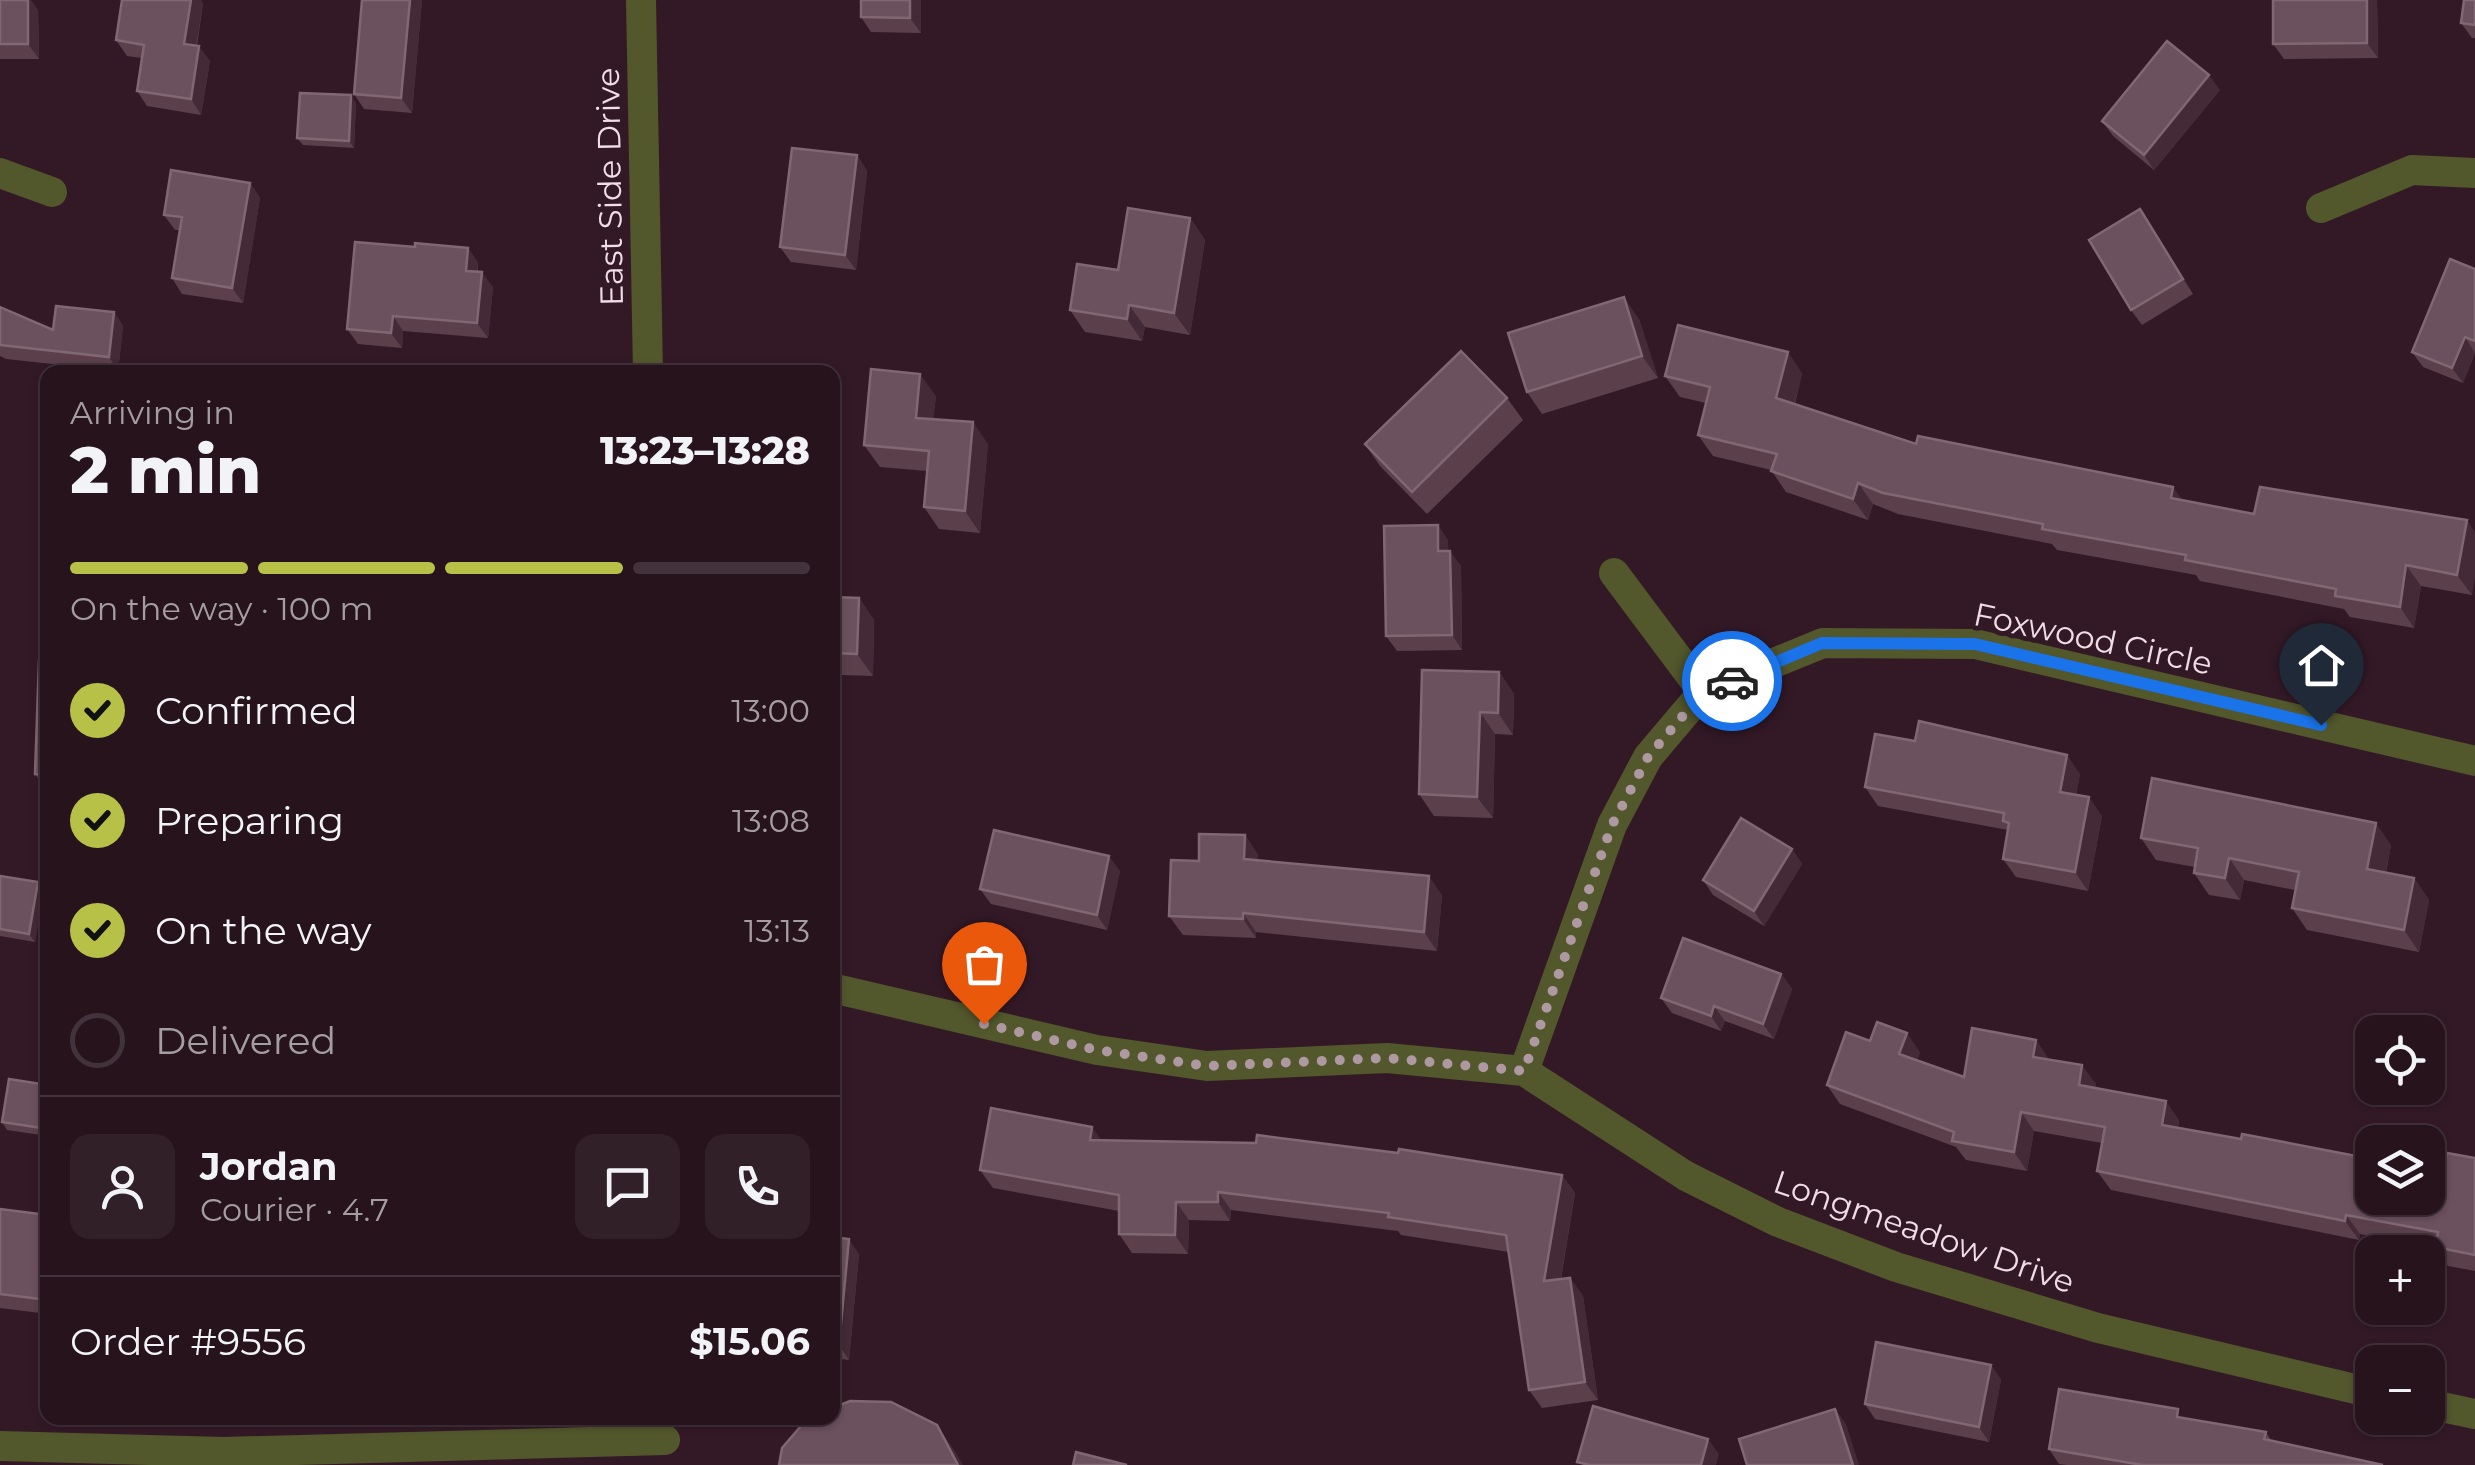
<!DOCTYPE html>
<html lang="en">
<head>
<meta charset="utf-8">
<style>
	body { margin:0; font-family:Montserrat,sans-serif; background:#322029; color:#f1f3f6; height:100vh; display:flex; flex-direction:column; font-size:38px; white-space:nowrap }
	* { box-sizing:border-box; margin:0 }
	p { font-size:32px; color:#a49ea3 }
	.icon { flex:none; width:55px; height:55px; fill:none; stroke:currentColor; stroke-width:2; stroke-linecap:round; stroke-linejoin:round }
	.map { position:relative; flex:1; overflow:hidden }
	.sheet { position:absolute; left:40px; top:365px; width:800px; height:1060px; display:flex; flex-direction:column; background:#26131c; border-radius:20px; box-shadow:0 2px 8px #0004,0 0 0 2px #42323b }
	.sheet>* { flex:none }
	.tools { position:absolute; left:2355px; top:1015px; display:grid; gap:20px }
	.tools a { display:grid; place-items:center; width:90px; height:90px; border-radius:20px; background:#26131c; box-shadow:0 2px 8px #0004,0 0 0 2px #42323b; font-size:50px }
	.pin { position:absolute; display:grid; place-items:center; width:85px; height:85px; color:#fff; margin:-102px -42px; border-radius:50% 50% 50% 0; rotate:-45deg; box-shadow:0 0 10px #0007 }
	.pin .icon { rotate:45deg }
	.courier { position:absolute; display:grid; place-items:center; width:100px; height:100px; margin:-50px; border:8px solid #1a73e8; border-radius:50%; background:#fff; color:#222; box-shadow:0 2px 12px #0007 }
	.head em { font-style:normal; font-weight:800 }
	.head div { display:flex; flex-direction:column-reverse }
	.head { display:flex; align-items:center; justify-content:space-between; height:170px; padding:0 30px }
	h1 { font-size:65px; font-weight:800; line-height:75px }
	.bar { display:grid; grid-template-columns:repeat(4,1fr); gap:15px 10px; align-content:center; height:120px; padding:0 30px }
	.bar i { height:12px; border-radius:8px; background:#42323b }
	.bar .on { background:#b7c147 }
	.bar p { grid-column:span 4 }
	.line { display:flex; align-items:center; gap:25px; padding:0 30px; border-top:2px solid #42323b }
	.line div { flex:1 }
	.round { display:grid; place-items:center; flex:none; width:105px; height:105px; border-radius:20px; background:#322029 }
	ol { padding:0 30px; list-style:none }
	li { display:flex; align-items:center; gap:30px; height:110px }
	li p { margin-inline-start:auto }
	li .icon { padding:10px; border-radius:50%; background:#b7c147; color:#111; stroke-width:4 }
	li:last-child { color:#a49ea3 }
	li i { width:55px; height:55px; border:5px solid #42323b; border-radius:50% }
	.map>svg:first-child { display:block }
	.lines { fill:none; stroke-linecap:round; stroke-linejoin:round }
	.minor { stroke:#52572c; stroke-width:30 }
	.wall { fill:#5b404c }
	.shaded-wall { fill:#442936 }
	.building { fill:#6b515d; stroke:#806772; stroke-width:2.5 }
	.done { stroke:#ae98a2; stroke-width:10; stroke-dasharray:0 18 }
	.route { stroke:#1a73e8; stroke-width:12 }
	.labels { text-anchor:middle; stroke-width:10; stroke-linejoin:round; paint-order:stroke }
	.street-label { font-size:32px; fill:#f0dde5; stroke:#331926 }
</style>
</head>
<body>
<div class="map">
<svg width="2475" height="1465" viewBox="0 0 2475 1465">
	<rect width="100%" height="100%" fill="#331926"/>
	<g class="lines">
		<g class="minor">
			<polyline points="641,0 648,372"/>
			<polyline points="0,173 52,192"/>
			<polyline points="2321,208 2412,170 2475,173"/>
			<polyline points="1614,573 1703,692"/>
			<polyline points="832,988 1097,1050 1207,1066 1387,1058 1524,1071 1686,1176 1778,1222 1896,1267 2098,1328 2372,1393"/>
			<polyline points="1524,1071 1612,825 1648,757 1703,692 1823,643 1975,644 2475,761"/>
			<polyline points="2428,1404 2475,1414"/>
			<polyline points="0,1446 224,1452 665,1440"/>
		</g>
	</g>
	<g class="wall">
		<polygon points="0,0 38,10 39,59 0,59"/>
		<polygon points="362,0 422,0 412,113 364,109 354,94"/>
		<polygon points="861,0 921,0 921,33 871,32 861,17"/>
		<polygon points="2273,0 2377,0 2378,58 2284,59 2273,44"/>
		<polygon points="2475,0 2475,38 2472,38 2461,23"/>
		<polygon points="203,3 197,46 210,61 201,115 147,106 137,91 142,58 127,56 116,40"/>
		<polygon points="2220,90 2154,170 2113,136 2102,121"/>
		<polygon points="356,103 354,148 303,145 297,138"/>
		<polygon points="857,155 867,171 856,270 791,262 780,247"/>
		<polygon points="250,183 260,198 243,303 182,294 172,278 180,230 175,230 164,215"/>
		<polygon points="1190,218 1205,240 1190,335 1145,327 1142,341 1085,332 1070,310 1118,270"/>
		<polygon points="2150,224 2193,294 2142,325 2131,310"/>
		<polygon points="415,247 468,248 478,263 478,271 493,287 488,338 403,331 402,348 358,344 347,329"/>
		<polygon points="2475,269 2475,353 2463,383 2423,367 2412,352"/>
		<polygon points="0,307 53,330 114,312 123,326 118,371 6,359 0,356"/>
		<polygon points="1639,319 1658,378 1542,414 1527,392"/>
		<polygon points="1802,373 1795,404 1916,444 2183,500 2254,514 2467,520 2472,595 2421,586 2414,628 2350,617 2344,609 2200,581 2196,575 2057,550 2052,544 1898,514 1873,504 1868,520 1786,492 1771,470 1713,456 1698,435 1706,403 1680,397 1665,376"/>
		<polygon points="936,396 933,419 988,444 980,533 939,529 924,507 927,471 880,467 864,445"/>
		<polygon points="1507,398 1523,420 1427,514 1380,466 1365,444"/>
		<polygon points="1448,540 1448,551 1461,566 1462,650 1397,651 1386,636"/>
		<polygon points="832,556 839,565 838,598 859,598 874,620 873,676 842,675 841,701 832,701"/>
		<polygon points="48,660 48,789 45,789 35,774"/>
		<polygon points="1499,672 1514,694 1513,735 1495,734 1493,818 1434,816 1419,794"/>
		<polygon points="2080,774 2076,795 2102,816 2088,891 2016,877 2003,859 2008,830 1878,806 1865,787"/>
		<polygon points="1245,835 1258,855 1258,860 1442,895 1437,951 1256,932 1256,938 1183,935 1169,916 1199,861"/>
		<polygon points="2141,838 2391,845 2386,873 2414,878 2429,900 2419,952 2307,930 2292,908 2295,890 2244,880 2240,900 2209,895 2194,873 2195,867 2156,860"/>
		<polygon points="1792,849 1802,864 1764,926 1713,895 1703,880"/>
		<polygon points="1120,871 1107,930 991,904 980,889"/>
		<polygon points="0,876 38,882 44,889 35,942 0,936"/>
		<polygon points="1781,974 1792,989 1774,1039 1725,1021 1721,1031 1672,1013 1661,998"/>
		<polygon points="2036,1040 2049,1060 2096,1084 2095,1088 2179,1120 2178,1128 2443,1173 2475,1158 2475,1271 2448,1266 2436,1248 2360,1234 2359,1240 2111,1190 2097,1171 2102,1143 2034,1131 2027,1171 1966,1160 1956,1147 1840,1104 1827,1085 1870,1041 1920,1052 1917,1061 1964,1077"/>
		<polygon points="48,1085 48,1136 7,1130 2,1122"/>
		<polygon points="1102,1141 1562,1175 1575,1193 1561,1279 1570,1278 1583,1296 1598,1400 1542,1408 1529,1390 1509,1252 1401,1235 1398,1231 1231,1210 1230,1221 1189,1220 1188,1254 1132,1253 1119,1234 1119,1211 993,1188 980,1170"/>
		<polygon points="0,1209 48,1215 48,1314 0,1308"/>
		<polygon points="832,1237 859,1254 849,1360 832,1358"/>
		<polygon points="1991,1365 2001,1380 1989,1442 1875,1419 1865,1404"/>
		<polygon points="2184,1418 2266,1432 2271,1440 2383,1465 2067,1465 2059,1464 2049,1449"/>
	</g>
	<g class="shaded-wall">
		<polygon points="28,0 31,0 38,10 39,59 28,44"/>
		<polygon points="191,0 201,0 203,3 194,59 184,44"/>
		<polygon points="410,0 422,0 412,113 401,98"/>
		<polygon points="910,0 921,0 921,33 910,18"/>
		<polygon points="2367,0 2377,0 2378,58 2367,43"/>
		<polygon points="199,46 210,61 201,115 191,99"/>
		<polygon points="2209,75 2220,90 2154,170 2144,155"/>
		<polygon points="351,95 356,103 354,148 349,141"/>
		<polygon points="857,155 867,171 856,270 845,255"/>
		<polygon points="250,183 260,198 243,303 232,288"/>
		<polygon points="2140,209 2150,224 2193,294 2183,279"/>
		<polygon points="1190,218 1205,240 1190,335 1174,313"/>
		<polygon points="468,248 478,263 476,286 466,271"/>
		<polygon points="482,272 493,287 488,338 477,323"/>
		<polygon points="1624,297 1639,319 1658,378 1642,356"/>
		<polygon points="1129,305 1145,327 1142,341 1127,319"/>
		<polygon points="114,312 123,326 118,371 109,357"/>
		<polygon points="393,316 403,331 402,348 391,333"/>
		<polygon points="2465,337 2475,353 2463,383 2452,368"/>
		<polygon points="1788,352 1802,373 1791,418 1776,398"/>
		<polygon points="920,374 936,396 931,440 916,418"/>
		<polygon points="973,422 988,444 980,533 965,511"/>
		<polygon points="1858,483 1873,504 1868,520 1853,499"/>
		<polygon points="2173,487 2188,508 2171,498"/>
		<polygon points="2467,520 2475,532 2475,577 2472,595 2457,575"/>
		<polygon points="1438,525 1448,540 1449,566 1438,551"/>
		<polygon points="1450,551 1461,566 1462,650 1452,635"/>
		<polygon points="832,556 839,565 837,619 832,613"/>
		<polygon points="2406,565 2421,586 2414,628 2400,607"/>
		<polygon points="859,598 874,620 873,676 857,654"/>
		<polygon points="832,662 842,675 841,701 832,689"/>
		<polygon points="1499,672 1514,694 1513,735 1498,713"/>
		<polygon points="1480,712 1495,734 1493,818 1477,797"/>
		<polygon points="2067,755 2080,774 2073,811 2060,792"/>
		<polygon points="2089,797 2102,816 2088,891 2075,872"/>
		<polygon points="2376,823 2391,845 2382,891 2367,869"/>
		<polygon points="1245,835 1258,855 1258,878 1244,859"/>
		<polygon points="1792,849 1802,864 1764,926 1754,911"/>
		<polygon points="1109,856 1120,871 1107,930 1097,915"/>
		<polygon points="2229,858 2244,880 2240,900 2225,878"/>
		<polygon points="1429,876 1442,895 1437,951 1424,932"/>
		<polygon points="2414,878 2429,900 2419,952 2404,930"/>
		<polygon points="38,882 44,889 35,942 29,934"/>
		<polygon points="1243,913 1256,932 1256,938 1243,919"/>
		<polygon points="1781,974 1792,989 1774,1039 1763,1024"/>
		<polygon points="1714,1006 1725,1021 1721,1031 1711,1016"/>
		<polygon points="1907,1033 1920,1052 1913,1074 1899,1054"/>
		<polygon points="2036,1040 2049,1059 2046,1076 2033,1057"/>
		<polygon points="2082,1065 2096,1084 2092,1105 2079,1085"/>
		<polygon points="832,1083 835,1087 832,1137"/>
		<polygon points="2166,1101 2179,1120 2175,1144 2162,1125"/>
		<polygon points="2021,1112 2034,1131 2027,1171 2014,1152"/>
		<polygon points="1092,1127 1105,1145 1090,1140"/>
		<polygon points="1562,1175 1575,1193 1557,1300 1544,1281"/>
		<polygon points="1218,1192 1231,1210 1230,1221 1218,1202"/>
		<polygon points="1176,1202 1189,1220 1188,1254 1175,1235"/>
		<polygon points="2346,1215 2360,1234 2359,1240 2345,1221"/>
		<polygon points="849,1239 859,1254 849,1360 839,1345"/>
		<polygon points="1570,1278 1583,1296 1598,1400 1585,1382"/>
		<polygon points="1991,1365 2001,1380 1989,1442 1979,1427"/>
		<polygon points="1835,1409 1846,1424 1859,1465 1853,1465"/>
		<polygon points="937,1425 956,1453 963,1465 958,1465"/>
		<polygon points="1708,1439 1719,1454 1716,1465 1701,1465"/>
	</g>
	<g class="building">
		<rect x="0" y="0" width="28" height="44"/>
		<polygon points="122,0 191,0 184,44 199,46 191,99 137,91 144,45 116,40"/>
		<polygon points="362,0 410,0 401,98 354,94"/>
		<polygon points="861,0 910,0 910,18 861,17"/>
		<polygon points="2273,0 2367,0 2367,43 2273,44"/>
		<polygon points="2464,0 2475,0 2475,25 2461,23"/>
		<polygon points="2167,41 2209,75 2144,155 2102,121"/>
		<polygon points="300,93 351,95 349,141 297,138"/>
		<polygon points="792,148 857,155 845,255 780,247"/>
		<polygon points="171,170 250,183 232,288 172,278 182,217 164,215"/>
		<polygon points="1128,208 1190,218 1174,313 1129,305 1127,319 1070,310 1077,264 1118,270"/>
		<polygon points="2140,209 2183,279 2131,310 2089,240"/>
		<polygon points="355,242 415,247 415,243 468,248 466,271 482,272 477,323 393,316 391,333 347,329"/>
		<polygon points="2450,259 2475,269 2475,341 2465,337 2452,368 2412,352"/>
		<polygon points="1624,297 1642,356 1527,392 1508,333"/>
		<polygon points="56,306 114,312 109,357 0,345 0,307 53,330"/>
		<polygon points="1678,325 1788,352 1776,398 1916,444 1918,436 2173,487 2171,498 2254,514 2260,487 2467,520 2457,575 2406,565 2400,607 2335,596 2336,589 2185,560 2186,555 2042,529 2043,524 1883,493 1858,483 1853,499 1771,471 1777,454 1698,435 1710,387 1665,376"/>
		<polygon points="1461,351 1507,398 1412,492 1365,444"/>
		<polygon points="871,369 920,374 916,418 973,422 965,511 924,507 929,451 864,445"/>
		<polygon points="1438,525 1438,551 1450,551 1452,635 1386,636 1384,526"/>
		<polygon points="832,597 859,598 857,654 832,653"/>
		<polygon points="39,660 48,660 48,775 35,774"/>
		<polygon points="1422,670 1499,672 1498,713 1480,712 1477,797 1419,794"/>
		<polygon points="1919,721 2067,755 2060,792 2089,797 2075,872 2003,859 2009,823 2003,821 2004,813 1865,787 1875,734 1915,741"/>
		<polygon points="2152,778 2376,823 2367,869 2414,878 2404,930 2292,908 2299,872 2229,858 2225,878 2194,873 2198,848 2141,838"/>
		<polygon points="1741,818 1792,849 1754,911 1703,880"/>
		<polygon points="994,830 1109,856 1097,915 980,889"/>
		<polygon points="1199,834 1245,835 1244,859 1429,876 1424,932 1243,913 1243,919 1169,916 1171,860 1199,861"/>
		<polygon points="0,876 38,882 29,934 0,929"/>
		<polygon points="1683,938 1781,974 1763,1024 1714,1006 1711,1016 1661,998"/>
		<polygon points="1877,1022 1907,1033 1899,1054 1964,1077 1972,1028 2036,1040 2033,1057 2082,1065 2079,1085 2166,1101 2162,1125 2241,1139 2242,1134 2372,1159 2372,1198 2428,1198 2428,1170 2443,1173 2447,1153 2475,1158 2475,1255 2435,1247 2438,1232 2346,1215 2345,1221 2097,1171 2105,1127 2021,1112 2014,1152 1952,1141 1954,1132 1827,1085 1846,1032 1870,1041"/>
		<polygon points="9,1079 48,1085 48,1129 2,1122"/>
		<polygon points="991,1108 1092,1127 1090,1140 1256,1143 1257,1135 1398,1153 1399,1149 1562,1175 1544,1281 1570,1278 1585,1382 1529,1390 1506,1235 1388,1217 1389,1213 1218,1192 1218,1202 1176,1202 1175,1235 1119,1234 1119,1195 980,1170"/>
		<polygon points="0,1209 48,1215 48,1300 0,1294"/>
		<polygon points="832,1237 849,1239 839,1345 832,1344"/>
		<polygon points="1876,1342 1991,1365 1979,1427 1865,1404"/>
		<polygon points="2059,1389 2178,1409 2177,1417 2266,1432 2264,1439 2383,1465 2142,1465 2049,1449"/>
		<polygon points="850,1401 891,1402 937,1425 958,1465 779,1465 782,1448 807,1419 832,1418 832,1408"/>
		<polygon points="1593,1406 1708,1439 1701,1465 1589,1465 1577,1462"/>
		<polygon points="1835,1409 1853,1465 1747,1465 1739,1439"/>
		<polygon points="1076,1452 1127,1465 1073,1465"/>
	</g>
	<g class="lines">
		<polyline class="done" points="984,1024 1097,1050 1207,1066 1387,1058 1524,1071 1612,825 1648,757 1703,692 1732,681"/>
		<polyline class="route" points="1732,681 1822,643 1975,644 2321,725"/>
	</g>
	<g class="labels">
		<g class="street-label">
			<text transform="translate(610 187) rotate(-91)" y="11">East Side Drive</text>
			<text transform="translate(2093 639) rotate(12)" y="11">Foxwood Circle</text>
			<text transform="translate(1924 1232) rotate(19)" y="11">Longmeadow Drive</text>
		</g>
	</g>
</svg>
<div class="tools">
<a><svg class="icon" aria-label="locate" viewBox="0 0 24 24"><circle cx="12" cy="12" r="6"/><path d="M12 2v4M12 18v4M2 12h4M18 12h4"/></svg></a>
<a><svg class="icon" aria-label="layers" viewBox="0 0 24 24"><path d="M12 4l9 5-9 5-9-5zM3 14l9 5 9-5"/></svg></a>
<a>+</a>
<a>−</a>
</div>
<div class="pin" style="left:984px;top:1024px;background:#ea580c"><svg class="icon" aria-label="bag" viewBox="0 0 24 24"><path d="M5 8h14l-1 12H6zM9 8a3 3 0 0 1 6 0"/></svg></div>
<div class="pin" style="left:2321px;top:725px;background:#1f2937"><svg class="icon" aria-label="home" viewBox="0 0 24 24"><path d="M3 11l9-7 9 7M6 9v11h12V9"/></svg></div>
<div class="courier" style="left:1732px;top:681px"><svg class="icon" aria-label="car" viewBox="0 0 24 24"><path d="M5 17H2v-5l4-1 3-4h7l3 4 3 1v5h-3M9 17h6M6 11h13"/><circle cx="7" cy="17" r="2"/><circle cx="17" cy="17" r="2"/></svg></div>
<section class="sheet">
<div class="head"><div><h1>2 min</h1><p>Arriving in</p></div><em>13:23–13:28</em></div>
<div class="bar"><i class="on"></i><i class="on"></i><i class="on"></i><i></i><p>On the way · 100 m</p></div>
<ol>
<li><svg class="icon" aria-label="check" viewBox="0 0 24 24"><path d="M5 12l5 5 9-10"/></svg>Confirmed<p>13:00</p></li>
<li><svg class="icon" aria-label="check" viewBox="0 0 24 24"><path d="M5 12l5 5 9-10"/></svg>Preparing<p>13:08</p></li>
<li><svg class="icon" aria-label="check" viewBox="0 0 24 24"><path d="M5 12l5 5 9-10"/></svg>On the way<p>13:13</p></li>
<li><i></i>Delivered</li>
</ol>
<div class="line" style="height:180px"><a class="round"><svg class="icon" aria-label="person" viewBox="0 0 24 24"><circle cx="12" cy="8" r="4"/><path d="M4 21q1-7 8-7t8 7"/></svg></a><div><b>Jordan</b><p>Courier · 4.7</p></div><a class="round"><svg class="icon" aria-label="chat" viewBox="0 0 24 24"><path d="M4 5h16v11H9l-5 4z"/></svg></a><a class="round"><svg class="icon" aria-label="phone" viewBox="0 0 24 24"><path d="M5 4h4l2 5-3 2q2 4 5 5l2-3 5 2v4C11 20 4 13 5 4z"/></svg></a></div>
<div class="line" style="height:130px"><div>Order #9556</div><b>$15.06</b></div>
</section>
</div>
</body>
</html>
